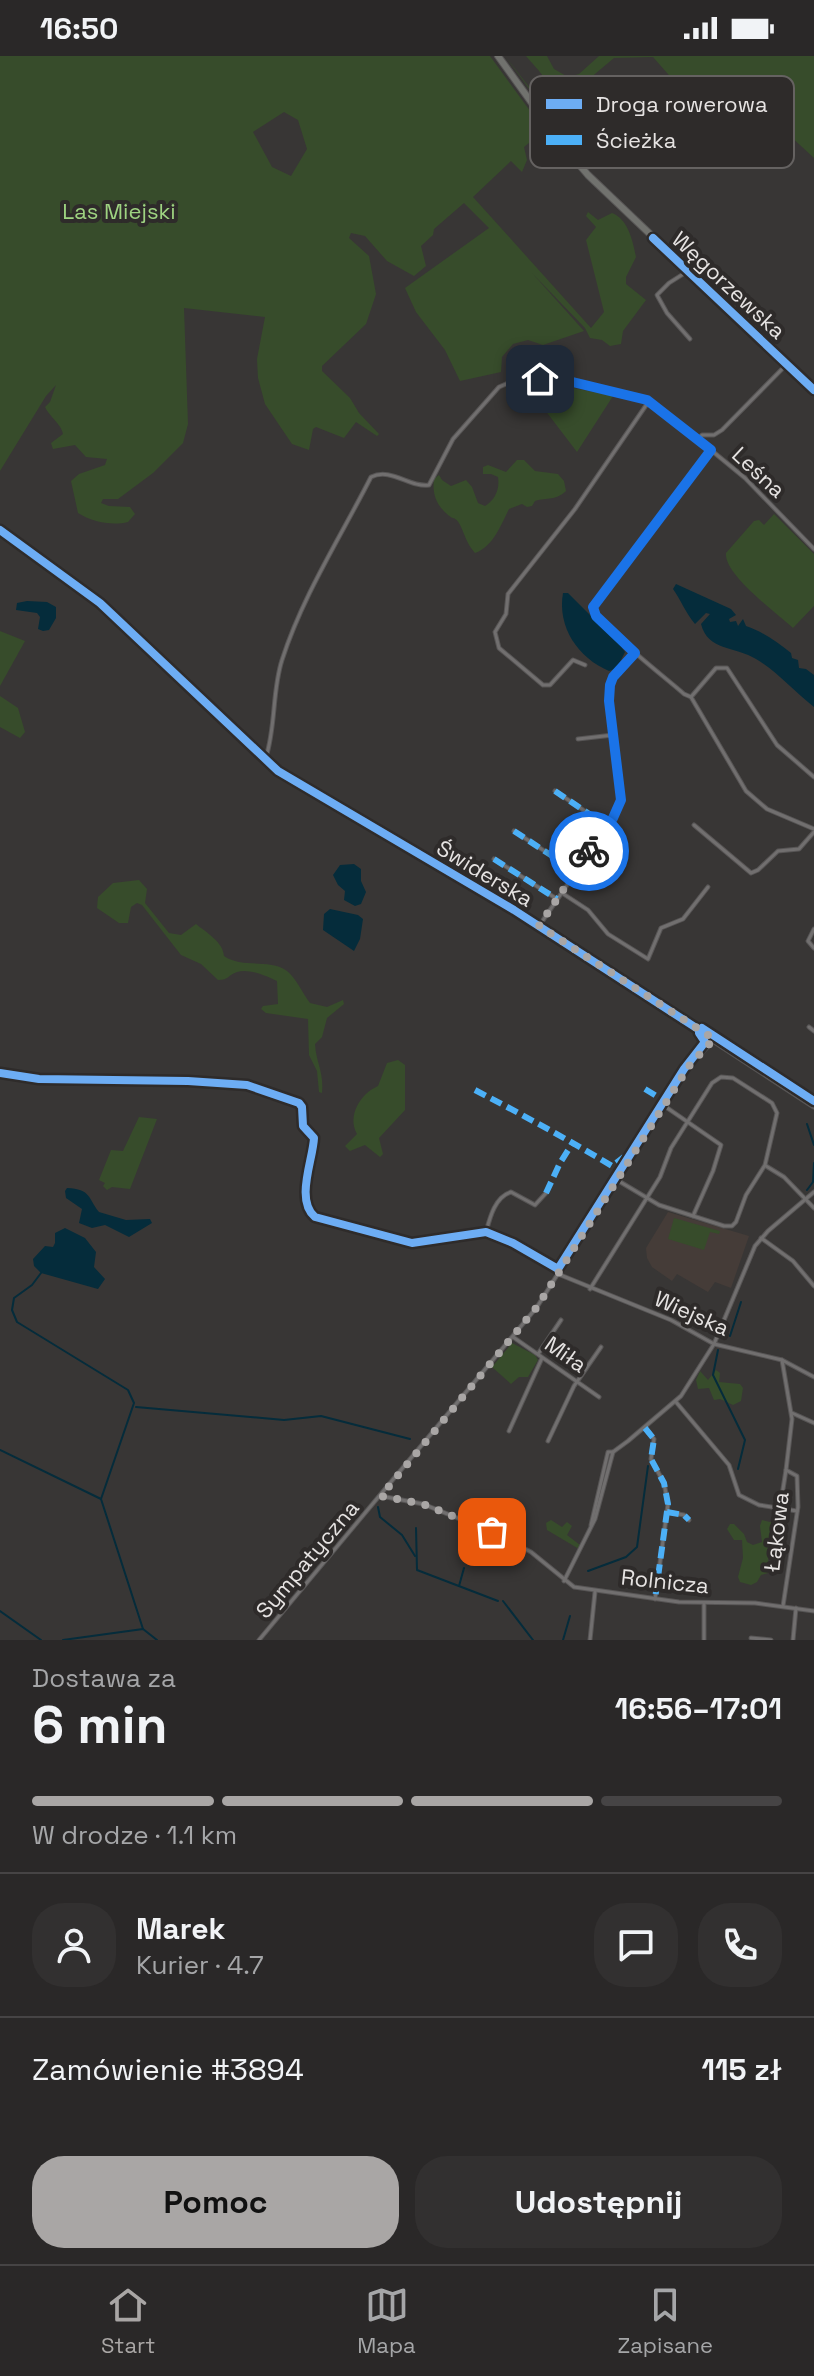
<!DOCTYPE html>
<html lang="pl">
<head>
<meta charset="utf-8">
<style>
	body { margin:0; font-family:"Space Grotesk",sans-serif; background:#323030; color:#f1f3f6; height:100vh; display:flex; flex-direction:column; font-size:30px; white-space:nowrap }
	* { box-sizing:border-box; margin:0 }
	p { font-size:26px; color:#a5a6a8 }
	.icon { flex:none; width:44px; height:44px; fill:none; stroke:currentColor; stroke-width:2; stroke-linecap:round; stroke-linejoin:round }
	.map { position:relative; height:1584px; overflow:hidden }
	.drawer { display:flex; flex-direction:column; background:#2a2828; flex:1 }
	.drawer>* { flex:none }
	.pin { position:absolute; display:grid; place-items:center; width:68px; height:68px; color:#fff; margin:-34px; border-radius:16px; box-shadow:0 4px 12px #0006 }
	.courier { position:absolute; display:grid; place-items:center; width:80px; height:80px; margin:-40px; border:6px solid #1a73e8; border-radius:50%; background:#fff; color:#222; box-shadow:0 2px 10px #0007 }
	.head em { font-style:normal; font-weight:700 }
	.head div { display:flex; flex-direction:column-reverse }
	.head { display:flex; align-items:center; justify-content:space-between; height:136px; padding:0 32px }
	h1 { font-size:52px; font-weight:700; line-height:60px }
	.bar { display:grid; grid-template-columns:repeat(4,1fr); gap:12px 8px; align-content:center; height:96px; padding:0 32px }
	.bar i { height:10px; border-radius:6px; background:#464445 }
	.bar .current { background:#a9a6a5 }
	.bar p { grid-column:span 4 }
	.line { display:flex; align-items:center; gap:20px; padding:0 32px; border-top:2px solid #464445 }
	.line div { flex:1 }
	.round { display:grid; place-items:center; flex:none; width:84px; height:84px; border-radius:32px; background:#323030 }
	.action { display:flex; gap:16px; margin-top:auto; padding:16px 32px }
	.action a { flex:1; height:92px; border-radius:32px; background:#a9a6a5; color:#111; font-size:32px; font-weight:700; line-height:92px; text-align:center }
	.action a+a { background:#323030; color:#f1f3f6 }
	.status { display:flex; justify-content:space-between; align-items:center; height:56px; padding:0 40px; background:#2a2828; direction:ltr }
	.status svg { height:22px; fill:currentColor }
	.tab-bar { display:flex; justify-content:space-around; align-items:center; height:112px; border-top:2px solid #464445; background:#2a2828; font-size:22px; color:#a5a6a8 }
	.tab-bar a { display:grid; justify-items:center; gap:4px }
	.tab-bar .current { color:#a9a6a5 }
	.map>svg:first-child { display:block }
	.built { fill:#453c38 }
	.green { fill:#374c2b; fill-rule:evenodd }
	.water { fill:#052c3b }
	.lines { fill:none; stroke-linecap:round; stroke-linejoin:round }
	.stream { stroke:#052c3b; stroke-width:2 }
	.street-casing { stroke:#575555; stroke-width:5 }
	.secondary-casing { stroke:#575555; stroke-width:7 }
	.primary-casing { stroke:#575555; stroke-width:8 }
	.street { stroke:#716f6f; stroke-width:3 }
	.secondary { stroke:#716f6f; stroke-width:5 }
	.primary { stroke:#71726e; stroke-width:6 }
	.quiet { stroke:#4cb0f7; stroke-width:6; stroke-dasharray:12 6; stroke-linecap:butt }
	.cycleway-casing { stroke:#2e2b2a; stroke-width:13 }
	.cycleway { stroke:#6dadf4; stroke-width:8 }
	.done { stroke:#a9a6a5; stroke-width:8; stroke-dasharray:0 14.4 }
	.route { stroke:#1a73e8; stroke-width:10 }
	.labels { text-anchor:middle; stroke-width:8; stroke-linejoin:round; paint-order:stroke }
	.park-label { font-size:22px; fill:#9ed381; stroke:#2e2b2a }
	.street-label { font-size:22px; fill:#e6e3e2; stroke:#2e2b2a }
	.key { fill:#2e2b2a; stroke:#656261; stroke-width:2 }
	.key-label { font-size:22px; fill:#e6e3e2 }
</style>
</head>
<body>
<div class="status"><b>16:50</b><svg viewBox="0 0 49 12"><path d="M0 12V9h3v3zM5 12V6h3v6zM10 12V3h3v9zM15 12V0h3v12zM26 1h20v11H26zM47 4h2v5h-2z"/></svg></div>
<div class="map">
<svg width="814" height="1584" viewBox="0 0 814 1584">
	<rect width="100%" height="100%" fill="#383635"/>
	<polygon class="built" points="668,1156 749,1180 731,1232 715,1226 708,1236 677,1218 672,1225 652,1211 647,1202 646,1192"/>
	<g class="green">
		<path d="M 0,0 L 490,0 L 536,63 L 530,69 L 550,100 L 535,82 L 524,91 L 527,104 L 522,116 L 511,105 L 473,141 L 591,272 L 604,256 L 586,184 L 596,171 L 586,160 L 588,156 L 598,164 L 612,157 C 628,163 633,185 636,201 L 626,221 L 626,228 L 646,244 L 623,275 L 621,288 L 610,290 L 602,284 L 590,282 L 585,272 L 532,217 L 584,275 L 543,289 L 528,284 L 513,288 L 502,301 L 501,316 L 460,325 L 445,294 L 416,256 L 405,232 L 489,172 L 464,147 L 434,173 L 433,179 L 421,190 L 426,210 L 414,220 L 387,205 L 365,180 L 351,177 L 349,182 L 369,200 L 376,238 L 366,268 L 322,310 L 322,315 L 350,342 L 359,357 L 379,378 L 377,380 L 356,366 L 344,382 L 316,371 L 313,373 L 309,394 L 292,388 L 265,348 L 258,322 L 257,303 L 265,261 L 184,252 L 188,368 L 183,387 L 153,417 L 118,443 L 103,443 L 101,447 L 109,450 L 130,451 L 135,458 L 128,466 C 112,470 92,466 78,457 L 71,425 L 79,418 L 105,409 L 107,403 L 86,401 L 75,389 L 53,393 L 51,387 L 63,378 C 62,369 49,360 45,351 L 50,346 L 56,329 L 46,340 L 0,415 ZM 284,56 L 298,64 L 307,93 L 291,120 L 272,111 L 253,76 Z"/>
		<path d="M 505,0 L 543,49 L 548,47 C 552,24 540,17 526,0 L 547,0 L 554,13 L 568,21 L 579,18 L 599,0 L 814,0 L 814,102 L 775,66 L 786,57 L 786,48 L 782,43 L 775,45 L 744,80 L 732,70 L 718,75 L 653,1 L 614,2 L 583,28 L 550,61 Z"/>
		<polygon points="546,329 554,336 563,330 613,340 577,396 532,337"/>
		<path d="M 517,404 L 524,404 L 535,415 L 558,418 L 564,425 L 566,435 C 555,445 548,441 535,445 L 532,450 L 527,451 L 522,448 L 509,453 C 501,469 493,491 475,497 C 466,487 465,478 459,467 C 454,460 454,464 448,459 C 436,449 432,437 434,423 L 439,419 L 442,424 L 451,430 L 466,424 L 472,431 L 478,447 L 485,450 C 495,444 500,433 498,421 L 491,418 L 483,418 L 483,411 L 488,409 L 506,416 Z"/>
		<path d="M 774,458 L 814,498 L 814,550 L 793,572 C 776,556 724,519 726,497 L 754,465 L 759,464 L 764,469 Z"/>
		<polygon points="0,575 25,585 0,630"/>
		<polygon points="0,640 18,652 25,676 20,682 0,671"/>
		<path d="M 139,824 L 147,833 L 145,847 L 169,877 L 181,879 L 196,868 C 207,877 223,886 224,900 C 242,913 270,902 287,915 C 296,922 303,938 310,947 L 327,951 L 343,944 L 344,948 L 327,962 L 322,981 L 315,988 C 316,1007 324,1015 322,1037 L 319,1036 L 317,1015 L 309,999 L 308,963 L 266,957 L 261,953 L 263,950 L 278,948 L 277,925 C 267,920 248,912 237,916 C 228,919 229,924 218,924 L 201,908 L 181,899 L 142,849 L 137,847 L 131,851 L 128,867 L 119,867 L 97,852 L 98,841 L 113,827 Z"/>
		<path d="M 398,1004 L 405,1009 L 405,1054 L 379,1082 L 383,1098 L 380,1101 L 365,1089 L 350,1095 L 345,1090 L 357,1078 C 347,1060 360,1038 378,1030 L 387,1007 Z"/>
		<polygon points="139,1061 157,1063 130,1133 112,1131 107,1134 103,1130 105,1127 99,1124 111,1094 123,1095"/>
		<polygon points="674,1162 720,1175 719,1178 710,1176 704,1194 668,1183"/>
		<polygon points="512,1287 535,1299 538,1304 528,1321 519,1321 511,1328 492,1311"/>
		<polygon points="716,1314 720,1317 719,1326 740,1328 743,1332 741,1345 733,1349 720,1343 714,1344 709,1332 698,1333 696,1324 700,1315 708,1324"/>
		<polygon points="551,1464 562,1471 567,1466 572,1470 567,1479 580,1489 579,1493 547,1474 546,1467"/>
		<polygon points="762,1464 774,1467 770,1486 774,1500 768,1503 770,1513 768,1517 761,1519 757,1526 751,1529 740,1526 738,1521 743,1502 742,1484 734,1484 727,1473 730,1468 734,1468 744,1478 747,1486 753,1489 762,1486 760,1470"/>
	</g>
	<g class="water">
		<path d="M 676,528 L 731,553 L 736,559 L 729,563 L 730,566 L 736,565 L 738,570 L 743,563 L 746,570 C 763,576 776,585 791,597 L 792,602 L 798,604 L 799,612 L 806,613 L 814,619 L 814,651 C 792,634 779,617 756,603 C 734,590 708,595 701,568 L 710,558 L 706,557 L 695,568 C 685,556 681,544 673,533 Z"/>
		<path d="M 563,537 L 568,537 L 620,589 L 625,596 L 617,612 L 609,615 C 578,602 557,571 563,537 Z"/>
		<polygon points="27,545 47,546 56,551 56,562 49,574 43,575 38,573 40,561 37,557 16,554 17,547"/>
		<polygon points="354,808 361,813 361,825 366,836 361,848 355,850 344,844 345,835 338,829 333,819 340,809"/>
		<polygon points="330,853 358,859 363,863 360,883 354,895 323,874 324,858"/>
		<path d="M 67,1132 C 91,1133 88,1142 99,1156 L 126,1164 L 150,1163 L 152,1167 L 129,1181 L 105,1169 L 92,1172 L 79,1167 L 82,1153 L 66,1142 L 65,1135 Z"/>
		<polygon points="65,1172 85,1182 96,1196 94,1211 105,1223 98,1233 41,1217 34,1210 33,1203 45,1190 53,1191 55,1187 55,1177"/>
	</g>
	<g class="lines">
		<g class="stream">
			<polyline points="807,1068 814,1089"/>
			<polyline points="807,1134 813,1126 814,1107"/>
			<polyline points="41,1217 32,1229 14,1242 12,1254 17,1266 128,1334 134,1347 101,1443"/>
			<polyline points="730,1280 741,1246"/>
			<polyline points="718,1294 713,1319 745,1384 738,1413"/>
			<polyline points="136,1351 284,1364 321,1360 410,1383"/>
			<polyline points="0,1394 101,1443 143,1573"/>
			<polyline points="378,1451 380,1461 402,1479 415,1500"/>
			<polyline points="416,1472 417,1514 498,1545"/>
			<polyline points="588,1515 626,1501 637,1491 648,1410"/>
			<polyline points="459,1530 464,1512"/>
			<polyline points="503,1545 533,1584"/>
			<polyline points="0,1555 41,1584"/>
			<polyline points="63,1584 143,1573 157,1584"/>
			<polyline points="563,1584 570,1560"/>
		</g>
		<g class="street-casing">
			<g id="street">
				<polyline points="688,215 669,227 657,239 667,257 690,283"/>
				<polyline points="552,323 555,334"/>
				<polyline points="698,383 702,379 714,379 722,374 787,308"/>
				<path d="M 711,394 L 593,551 C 599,571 665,621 684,638 L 691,641 L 746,735 L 767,753 L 814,773"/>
				<polyline points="585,609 573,604 550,629 543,629 499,592 495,576 506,558 508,538 575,453 649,345"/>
				<polyline points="691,641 716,612 727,612 777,689 814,721"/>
				<polyline points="578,683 613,679"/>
				<path d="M 266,701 C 276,670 272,635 282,604 C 303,539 340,482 371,421 C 391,411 410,432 429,429 L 453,383 L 499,331 L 513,325 L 556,322 L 633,340 L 655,348 L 745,422 L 814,493"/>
				<polyline points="555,735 607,770"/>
				<polyline points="694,769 751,817 758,814 778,795 799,793 814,776"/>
				<polyline points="514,775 575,815"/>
				<polyline points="494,803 557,843"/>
				<polyline points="562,837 588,854 608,878 648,903 661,872 683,863 708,831"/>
				<polyline points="539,870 613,762 621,744 609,645 610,629 613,621 635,597"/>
				<polyline points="814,873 808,885 814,892"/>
				<polyline points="809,971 814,975"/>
				<path d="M 0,1017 L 39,1023 L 188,1025 L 247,1029 L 299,1047 L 302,1051 L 303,1070 L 314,1082 C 313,1104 295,1144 315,1161 L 412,1187 L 486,1176 L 513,1187 L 558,1214"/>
				<polyline points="663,1049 721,1089 713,1115 693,1160"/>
				<polyline points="766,1110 784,1121 814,1152"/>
				<path d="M 486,1176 C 490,1161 495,1141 511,1136 L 535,1149 L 546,1137"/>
				<polyline points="761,1182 793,1205 814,1230"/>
				<polyline points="558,1218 671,1264 714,1288 782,1304 814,1321"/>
				<polyline points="590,1233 660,1121 671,1092 712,1027 721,1021 733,1022 772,1047 777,1057 765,1109 746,1139 736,1166 732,1170 724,1170 659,1149 617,1124"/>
				<polyline points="513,1281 599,1341"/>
				<polyline points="538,1298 561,1264"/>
				<polyline points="782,1304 792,1363 786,1414 797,1420 798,1451 783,1550"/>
				<polyline points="676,1346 729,1409 739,1439 759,1449 797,1455"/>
				<polyline points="792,1357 814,1367"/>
				<polyline points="645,1372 654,1383 651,1403 664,1427 668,1448 655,1543"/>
				<polyline points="509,1375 542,1302"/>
				<polyline points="548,1385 574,1330 601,1291"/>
				<polyline points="381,1440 423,1448 492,1476 531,1496 574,1531 679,1546 755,1547 814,1555"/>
				<polyline points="780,1452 786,1414"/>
				<polyline points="667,1456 684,1459 689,1464"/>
				<polyline points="591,1469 608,1396 613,1396 628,1385 681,1340 714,1288 755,1190 768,1175 814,1136"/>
				<polyline points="564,1525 595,1463 613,1396"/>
				<polyline points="704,1548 704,1584"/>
				<polyline points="751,1582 771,1584"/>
				<polyline points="259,1584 537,1251 689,1010 712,986"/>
				<polyline points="590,1584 595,1536"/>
				<polyline points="793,1584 796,1552"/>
			</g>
		</g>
		<g class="secondary-casing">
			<polyline id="secondary" points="0,474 100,547 278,715 514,854 814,1050"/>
		</g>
		<g class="primary-casing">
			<polyline id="primary" points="498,0 560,86 588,119 814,334"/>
		</g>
		<use href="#street" class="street"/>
		<use href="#secondary" class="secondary"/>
		<use href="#primary" class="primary"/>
		<g class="quiet">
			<polyline points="555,735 607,770"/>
			<polyline points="514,775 575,815"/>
			<polyline points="494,803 557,843"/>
			<polyline points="645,1033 666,1046"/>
			<path d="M 475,1034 C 521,1058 567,1083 612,1110 L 624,1101"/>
			<polyline points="546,1137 560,1107 572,1088"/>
			<polyline points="645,1372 654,1383 651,1403 664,1427 668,1448 655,1543"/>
			<polyline points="667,1456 684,1459 689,1464"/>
		</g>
		<g class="cycleway-casing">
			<g id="cycleway">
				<polyline points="653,182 814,334"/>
				<polyline points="0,474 100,547 278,715 514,854 701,975"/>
				<path d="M 0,1017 L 39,1023 L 188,1025 L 247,1029 L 299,1047 L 302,1051 L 303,1070 L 314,1082 C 313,1104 295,1144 315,1161 L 412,1187 L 486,1176 L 513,1187 L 558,1213 L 684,1013 L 705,986 L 699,977 L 702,972 L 814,1045"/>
			</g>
		</g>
		<use href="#cycleway" class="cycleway"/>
	</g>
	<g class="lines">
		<polyline class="done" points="492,1476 423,1448 381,1440 537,1251 689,1010 714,983 539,870 589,795"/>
		<polyline class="route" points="540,323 556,322 647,344 711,394 593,551 596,560 635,597 613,621 610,629 609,645 621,744 613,762 589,795"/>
	</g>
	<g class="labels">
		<g class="park-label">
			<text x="119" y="163">Las Miejski</text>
		</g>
		<g class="street-label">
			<text transform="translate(729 229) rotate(43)" y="8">Węgorzewska</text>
			<text transform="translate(759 416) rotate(43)" y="8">Leśna</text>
			<text transform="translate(485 817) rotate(31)" y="8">Świderska</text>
			<text transform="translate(692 1257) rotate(24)" y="8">Wiejska</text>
			<text transform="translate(566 1298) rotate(35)" y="8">Miła</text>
			<text transform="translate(776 1476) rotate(-83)" y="8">Łąkowa</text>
			<text transform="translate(307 1503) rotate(-50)" y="8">Sympatyczna</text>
			<text transform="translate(665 1525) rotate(6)" y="8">Rolnicza</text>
		</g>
	</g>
	<rect x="530" y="20" width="264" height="92" rx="12" class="key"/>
	<rect x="546" y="43" width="36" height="10" fill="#6dadf4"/>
	<rect x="546" y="79" width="36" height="10" fill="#4cb0f7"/>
	<g class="key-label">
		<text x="596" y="56">Droga rowerowa</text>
		<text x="596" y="92">Ścieżka</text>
	</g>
</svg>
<div class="pin" style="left:492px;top:1476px;background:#ea580c"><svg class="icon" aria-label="bag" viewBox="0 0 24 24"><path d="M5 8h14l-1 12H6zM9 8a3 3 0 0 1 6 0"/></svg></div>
<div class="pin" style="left:540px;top:323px;background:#1f2937"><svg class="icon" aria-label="home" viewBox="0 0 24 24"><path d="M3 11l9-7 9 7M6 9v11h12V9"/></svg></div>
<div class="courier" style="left:589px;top:795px"><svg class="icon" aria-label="bike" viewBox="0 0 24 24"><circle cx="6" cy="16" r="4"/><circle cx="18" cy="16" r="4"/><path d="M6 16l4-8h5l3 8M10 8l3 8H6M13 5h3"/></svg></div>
</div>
<section class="drawer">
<div class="head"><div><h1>6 min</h1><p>Dostawa za</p></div><em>16:56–17:01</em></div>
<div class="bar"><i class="current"></i><i class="current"></i><i class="current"></i><i></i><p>W drodze · 1.1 km</p></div>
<div class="line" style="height:144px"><a class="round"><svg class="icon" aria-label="person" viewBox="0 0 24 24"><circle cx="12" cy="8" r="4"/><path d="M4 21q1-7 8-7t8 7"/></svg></a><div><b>Marek</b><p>Kurier · 4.7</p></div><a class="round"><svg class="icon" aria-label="chat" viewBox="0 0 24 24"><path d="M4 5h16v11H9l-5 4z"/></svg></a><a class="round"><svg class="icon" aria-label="phone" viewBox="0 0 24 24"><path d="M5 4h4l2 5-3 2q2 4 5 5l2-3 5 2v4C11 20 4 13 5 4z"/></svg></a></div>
<div class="line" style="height:104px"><div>Zamówienie #3894</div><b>115 zł</b></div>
<div class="action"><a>Pomoc</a><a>Udostępnij</a></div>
</section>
<nav class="tab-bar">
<a class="current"><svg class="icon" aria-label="home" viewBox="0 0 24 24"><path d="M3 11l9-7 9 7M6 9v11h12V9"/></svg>Start</a>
<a><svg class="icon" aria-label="map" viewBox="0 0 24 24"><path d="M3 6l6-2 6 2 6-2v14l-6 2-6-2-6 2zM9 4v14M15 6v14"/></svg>Mapa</a>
<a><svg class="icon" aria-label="saved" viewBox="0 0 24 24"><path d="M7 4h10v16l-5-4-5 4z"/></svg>Zapisane</a>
</nav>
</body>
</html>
